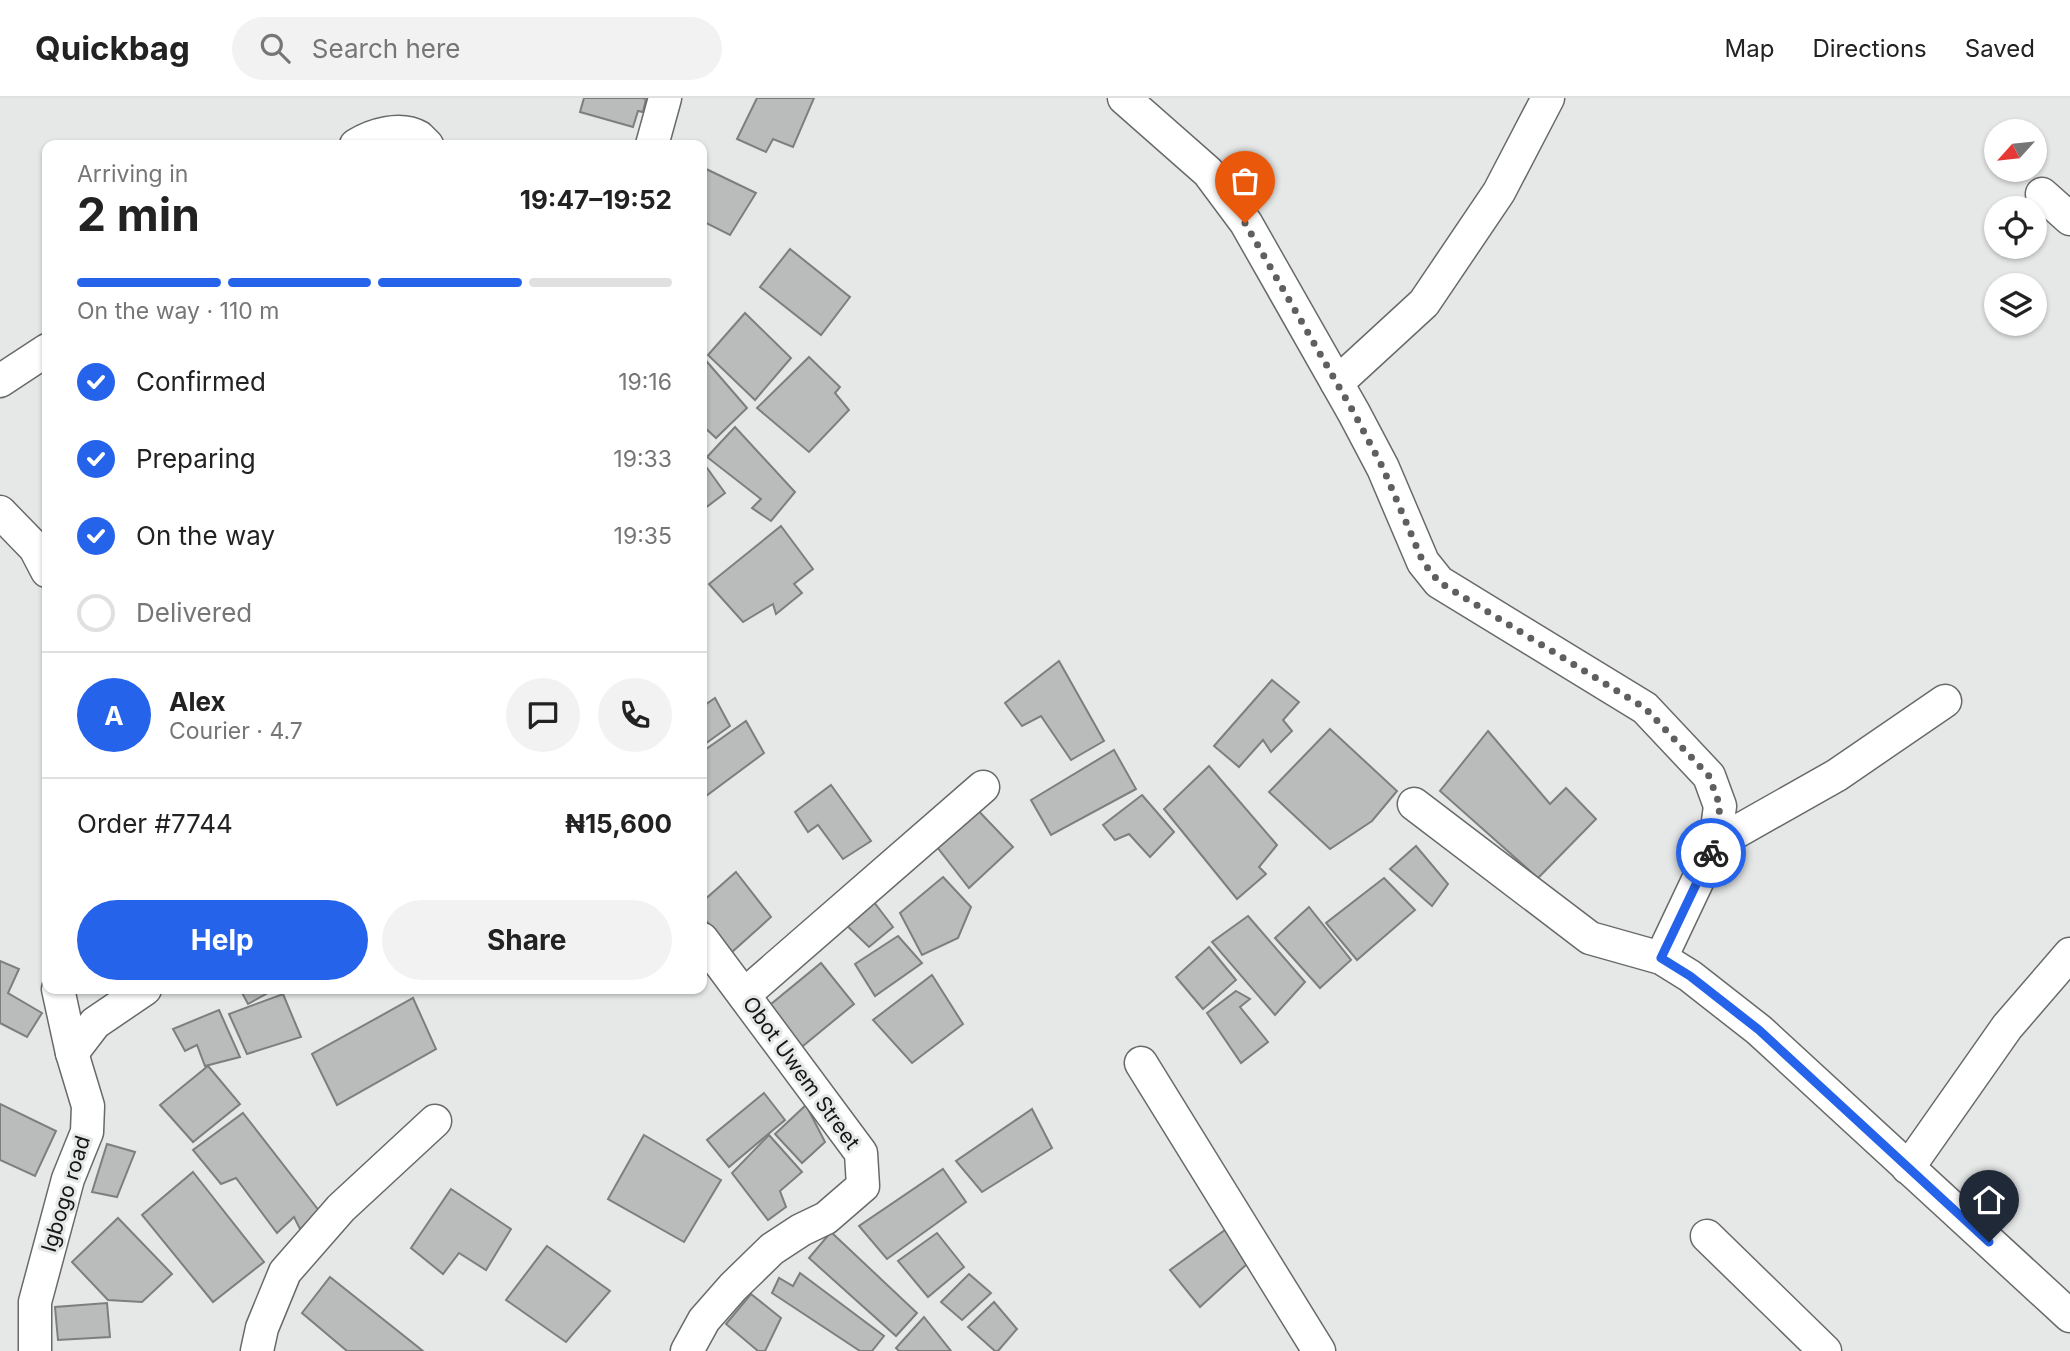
<!DOCTYPE html>
<html lang="en">
<head>
<meta charset="utf-8">
<style>
	body { margin:0; font-family:Inter,sans-serif; background:#f2f2f2; color:#222; height:100vh; display:flex; flex-direction:column; font-size:26px; white-space:nowrap }
	* { box-sizing:border-box; margin:0 }
	p { font-size:23px; color:#767676 }
	.icon { flex:none; width:38px; height:38px; fill:none; stroke:currentColor; stroke-width:2; stroke-linecap:round; stroke-linejoin:round }
	.map { position:relative; flex:1; overflow:hidden }
	.side { position:absolute; left:42px; top:42px; width:665px; height:854px; display:flex; flex-direction:column; background:#fff; border-radius:14px; box-shadow:0 2px 5px #0004 }
	.side>* { flex:none }
	.needle { width:46px; rotate:243deg }
	.tools { position:absolute; left:1984px; top:21px; display:grid; gap:14px }
	.tools a { display:grid; place-items:center; width:63px; height:63px; border-radius:50%; background:#fff; box-shadow:0 2px 5px #0004; font-size:35px }
	.pin { position:absolute; display:grid; place-items:center; width:60px; height:60px; color:#fff; margin:-72px -30px; border-radius:50% 50% 50% 0; rotate:-45deg; box-shadow:0 0 7px #0007 }
	.pin .icon { rotate:45deg }
	.courier { position:absolute; display:grid; place-items:center; width:70px; height:70px; margin:-35px; border:5px solid #2563eb; border-radius:50%; background:#fff; color:#222; box-shadow:0 2px 9px #0007 }
	.headline em { font-style:normal; font-weight:700 }
	.headline div { display:flex; flex-direction:column-reverse }
	.headline { display:flex; align-items:center; justify-content:space-between; height:119px; padding:0 35px }
	h1 { font-size:46px; font-weight:700; line-height:52px }
	.bar { display:grid; grid-template-columns:repeat(4,1fr); gap:10px 7px; align-content:center; height:84px; padding:0 35px }
	.bar i { height:9px; border-radius:5px; background:#e0e0e0 }
	.bar .current { background:#2563eb }
	.bar p { grid-column:span 4 }
	.line { display:flex; align-items:center; gap:18px; padding:0 35px; border-top:2px solid #e0e0e0 }
	.line div { flex:1 }
	.round { display:grid; place-items:center; flex:none; width:74px; height:74px; border-radius:37px; background:#f2f2f2 }
	ol { padding:0 35px; list-style:none }
	li { display:flex; align-items:center; gap:21px; height:77px }
	li p { margin-inline-start:auto }
	li .icon { padding:7px; border-radius:50%; background:#2563eb; color:#fff; stroke-width:4 }
	li:last-child { color:#767676 }
	li i { width:38px; height:38px; border:4px solid #e0e0e0; border-radius:50% }
	.button { display:flex; gap:14px; margin-top:auto; padding:14px 35px }
	.button a { flex:1; height:80px; border-radius:42px; background:#2563eb; color:#fff; font-size:28px; font-weight:700; line-height:80px; text-align:center }
	.button a+a { background:#f2f2f2; color:#222 }
	header { display:flex; align-items:center; gap:42px; box-sizing:border-box; height:98px; padding:0 35px; background:#fff; border-bottom:2px solid #e0e0e0 }
	header strong { font-size:33px }
	nav { display:flex; gap:38px; margin-inline-start:auto; font-size:24px }
	.search { width:490px; height:63px; background:#f2f2f2; display:flex; align-items:center; gap:18px; box-sizing:border-box; padding:0 24px; border-radius:38px; color:#767676; font-size:26px }
	.map>svg:first-child { display:block }
	.building { fill:#b9bcba; stroke:#7c7f7e; stroke-width:2 }
	.lines { fill:none; stroke-linecap:round; stroke-linejoin:round }
	.minor-casing { stroke:#676a68; stroke-width:35 }
	.minor { stroke:#fff; stroke-width:32 }
	.done { stroke:#5e605f; stroke-width:7; stroke-dasharray:0 12.6 }
	.route { stroke:#2563eb; stroke-width:9 }
	.labels { text-anchor:middle; stroke-width:6; stroke-linejoin:round; paint-order:stroke }
	.street-label { font-size:21px; fill:#151616; stroke:#e5e8e6 }
</style>
</head>
<body>
<header>
<strong>Quickbag</strong>
<div class="search"><svg class="icon" aria-label="search" viewBox="0 0 24 24"><circle cx="10" cy="10" r="6"/><path d="M15 15l6 6"/></svg>Search here</div>
<nav><a>Map</a><a>Directions</a><a>Saved</a></nav>
</header>
<div class="map">
<svg width="2070" height="1253" viewBox="0 0 2070 1253">
	<rect width="100%" height="100%" fill="#e5e8e6"/>
	<g class="building">
		<polygon points="584,0 642,0 646,1 643,14 638,13 633,29 580,14"/>
		<polygon points="757,0 814,0 793,49 773,41 766,54 737,41"/>
		<polygon points="702,69 756,95 730,137 702,123"/>
		<polygon points="790,151 850,199 821,237 760,189"/>
		<polygon points="745,215 791,260 755,302 708,257"/>
		<polygon points="702,258 747,310 716,340 702,327"/>
		<polygon points="809,259 840,289 835,295 849,312 809,354 757,310"/>
		<polygon points="735,329 795,394 771,423 752,410 761,401 707,359"/>
		<polygon points="702,363 725,395 704,411 702,408"/>
		<polygon points="781,428 813,471 794,486 802,495 776,516 773,506 743,524 709,486"/>
		<polygon points="1059,563 1104,643 1071,662 1041,618 1022,628 1005,605"/>
		<polygon points="1272,582 1299,604 1283,622 1292,633 1271,654 1263,642 1239,669 1214,648"/>
		<polygon points="715,600 730,628 702,648 702,609"/>
		<polygon points="746,623 764,655 702,701 702,654"/>
		<polygon points="1330,631 1397,693 1372,723 1330,751 1269,694"/>
		<polygon points="1488,633 1550,706 1566,690 1596,721 1538,780 1440,693"/>
		<polygon points="1114,652 1136,691 1051,737 1031,702"/>
		<polygon points="1209,668 1277,747 1259,769 1266,776 1237,801 1164,711"/>
		<polygon points="831,687 871,743 843,761 818,727 808,734 795,714"/>
		<polygon points="1142,697 1174,734 1150,759 1129,736 1115,742 1103,727"/>
		<polygon points="971,705 1013,749 969,790 934,745"/>
		<polygon points="1416,748 1448,786 1432,808 1390,771"/>
		<polygon points="736,774 771,819 732,854 702,818 702,804"/>
		<polygon points="943,779 971,809 958,840 922,857 900,815"/>
		<polygon points="1384,780 1415,812 1357,862 1326,825"/>
		<polygon points="867,795 893,829 869,849 841,822"/>
		<polygon points="1309,809 1351,862 1320,890 1275,840"/>
		<polygon points="1248,818 1305,884 1275,917 1212,844"/>
		<polygon points="898,838 922,865 875,898 855,866"/>
		<polygon points="1209,849 1236,882 1203,911 1176,879"/>
		<polygon points="0,863 19,871 8,895 42,915 27,939 0,925"/>
		<polygon points="821,865 854,906 798,952 765,911"/>
		<polygon points="932,877 963,926 912,965 873,922"/>
		<polygon points="240,891 275,891 248,906"/>
		<polygon points="1236,893 1250,901 1240,909 1268,944 1241,965 1207,915"/>
		<polygon points="283,896 301,939 247,956 229,916"/>
		<polygon points="413,900 436,951 337,1007 312,956"/>
		<polygon points="219,912 240,959 205,968 197,947 185,953 173,931"/>
		<polygon points="208,968 240,1006 193,1044 160,1007"/>
		<polygon points="764,995 785,1022 729,1069 707,1042"/>
		<polygon points="0,1006 56,1033 35,1078 0,1062"/>
		<polygon points="806,1007 825,1044 802,1065 775,1036"/>
		<polygon points="1032,1011 1052,1050 982,1094 956,1063"/>
		<polygon points="243,1015 320,1114 300,1131 294,1119 277,1135 236,1080 221,1086 193,1052"/>
		<polygon points="644,1037 721,1082 684,1144 608,1101"/>
		<polygon points="769,1037 802,1074 780,1093 786,1109 768,1122 732,1075"/>
		<polygon points="107,1046 135,1054 117,1099 92,1094"/>
		<polygon points="943,1071 966,1104 887,1161 859,1128"/>
		<polygon points="193,1074 264,1164 213,1204 142,1117"/>
		<polygon points="451,1091 511,1131 486,1172 459,1155 443,1176 411,1150"/>
		<polygon points="118,1120 172,1176 142,1204 108,1202 72,1164"/>
		<polygon points="1225,1132 1248,1165 1200,1209 1170,1172"/>
		<polygon points="831,1134 917,1215 896,1238 809,1160"/>
		<polygon points="937,1135 964,1169 928,1199 898,1163"/>
		<polygon points="547,1148 610,1193 566,1244 506,1202"/>
		<polygon points="800,1175 884,1238 872,1253 860,1253 772,1195 779,1180 793,1188"/>
		<polygon points="969,1176 991,1195 962,1222 941,1204"/>
		<polygon points="330,1179 423,1253 347,1253 302,1215"/>
		<polygon points="751,1196 781,1220 765,1253 758,1253 726,1226"/>
		<polygon points="994,1204 1017,1231 998,1253 995,1253 968,1229"/>
		<polygon points="107,1205 110,1239 58,1242 55,1209"/>
		<polygon points="924,1219 951,1253 899,1253 896,1250"/>
	</g>
	<g class="lines">
		<g class="minor-casing">
			<g id="minor">
				<polyline points="1124,0 1208,74 1246,125 1354,315 1383,370 1423,464 1439,484 1645,610 1709,678 1720,708 1715,746 1661,860"/>
				<path d="M 356,47 C 372,37 400,28 419,39 C 419,39 427,47 427,47"/>
				<polyline points="652,47 665,0"/>
				<polyline points="2042,96 2070,121"/>
				<polyline points="0,283 47,252"/>
				<polyline points="1337,285 1424,205 1499,94 1548,0"/>
				<polyline points="0,414 35,450 47,473"/>
				<polyline points="1414,706 1590,840 1661,860 1690,878 1759,932 2070,1218"/>
				<polyline points="1715,746 1837,677 1945,603"/>
				<polyline points="744,897 983,689"/>
				<polyline points="72,955 95,925 145,891"/>
				<polyline points="1141,965 1319,1253"/>
				<polyline points="1908,1070 2007,929 2070,856"/>
				<polyline points="1707,1138 1825,1253"/>
				<polyline points="35,1253 35,1204 68,1081 87,1034 88,1008 72,955 58,891"/>
				<polyline points="257,1253 262,1230 285,1174 341,1110 435,1023"/>
				<polyline points="687,1253 704,1222 733,1189 772,1151 801,1132 826,1120 863,1088 861,1055 702,841"/>
			</g>
		</g>
		<use href="#minor" class="minor"/>
	</g>
	<g class="lines">
		<polyline class="done" points="1245,125 1354,315 1383,370 1423,464 1439,484 1645,610 1709,678 1720,708 1715,746 1711,755"/>
		<polyline class="route" points="1711,755 1661,860 1690,878 1759,932 1989,1144"/>
	</g>
	<g class="labels">
		<g class="street-label">
			<text transform="translate(801 975) rotate(54)" y="7">Obot Uwem Street</text>
			<text transform="translate(66 1096) rotate(-73)" y="7">Igbogo road</text>
		</g>
	</g>
</svg>
<div class="tools">
<a><svg class="needle" viewBox="-14 -14 28 28"><path d="M0-13l5 13h-10z" fill="#e53935"/><path d="M0 13l5-13h-10z" fill="#767676"/></svg></a>
<a><svg class="icon" aria-label="locate" viewBox="0 0 24 24"><circle cx="12" cy="12" r="6"/><path d="M12 2v4M12 18v4M2 12h4M18 12h4"/></svg></a>
<a><svg class="icon" aria-label="layers" viewBox="0 0 24 24"><path d="M12 4l9 5-9 5-9-5zM3 14l9 5 9-5"/></svg></a>
</div>
<div class="pin" style="left:1245px;top:125px;background:#ea580c"><svg class="icon" aria-label="bag" viewBox="0 0 24 24"><path d="M5 8h14l-1 12H6zM9 8a3 3 0 0 1 6 0"/></svg></div>
<div class="pin" style="left:1989px;top:1144px;background:#1f2937"><svg class="icon" aria-label="home" viewBox="0 0 24 24"><path d="M3 11l9-7 9 7M6 9v11h12V9"/></svg></div>
<div class="courier" style="left:1711px;top:755px"><svg class="icon" aria-label="bike" viewBox="0 0 24 24"><circle cx="6" cy="16" r="4"/><circle cx="18" cy="16" r="4"/><path d="M6 16l4-8h5l3 8M10 8l3 8H6M13 5h3"/></svg></div>
<section class="side">
<div class="headline"><div><h1>2 min</h1><p>Arriving in</p></div><em>19:47–19:52</em></div>
<div class="bar"><i class="current"></i><i class="current"></i><i class="current"></i><i></i><p>On the way · 110 m</p></div>
<ol>
<li><svg class="icon" aria-label="check" viewBox="0 0 24 24"><path d="M5 12l5 5 9-10"/></svg>Confirmed<p>19:16</p></li>
<li><svg class="icon" aria-label="check" viewBox="0 0 24 24"><path d="M5 12l5 5 9-10"/></svg>Preparing<p>19:33</p></li>
<li><svg class="icon" aria-label="check" viewBox="0 0 24 24"><path d="M5 12l5 5 9-10"/></svg>On the way<p>19:35</p></li>
<li><i></i>Delivered</li>
</ol>
<div class="line" style="height:126px"><b class="round" style="background:#2563eb;color:#fff">A</b><div><b>Alex</b><p>Courier · 4.7</p></div><a class="round"><svg class="icon" aria-label="chat" viewBox="0 0 24 24"><path d="M4 5h16v11H9l-5 4z"/></svg></a><a class="round"><svg class="icon" aria-label="phone" viewBox="0 0 24 24"><path d="M5 4h4l2 5-3 2q2 4 5 5l2-3 5 2v4C11 20 4 13 5 4z"/></svg></a></div>
<div class="line" style="height:91px"><div>Order #7744</div><b>₦15,600</b></div>
<div class="button"><a>Help</a><a>Share</a></div>
</section>
</div>
</body>
</html>
